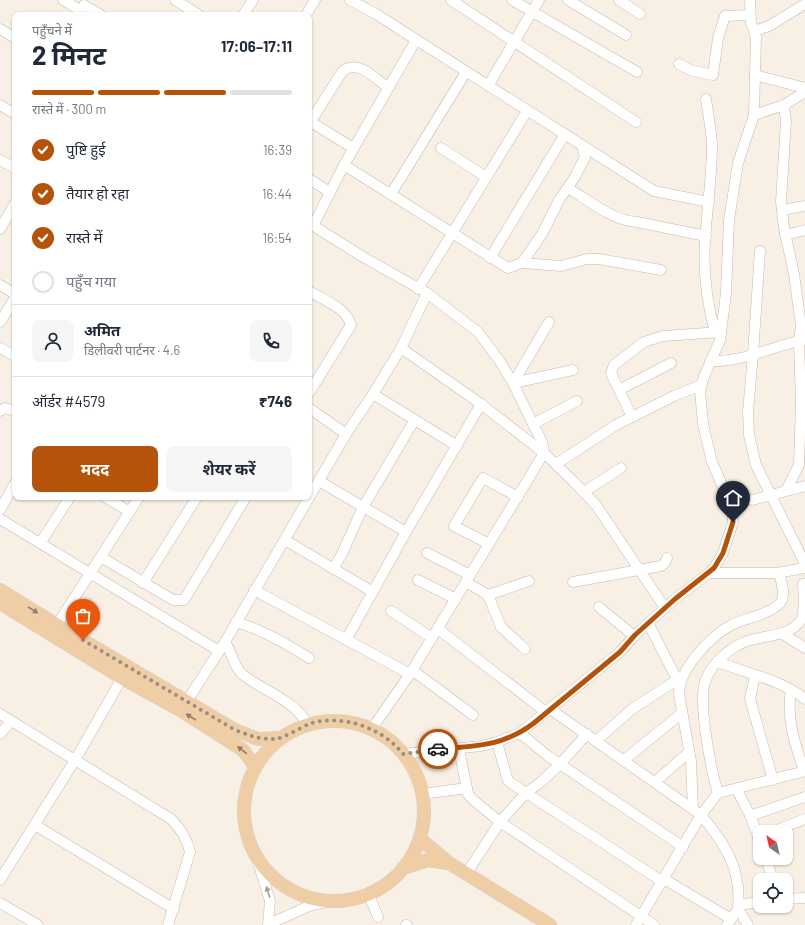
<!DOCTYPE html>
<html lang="hi">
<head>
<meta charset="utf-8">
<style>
	body { margin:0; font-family:Barlow,"Noto Sans Devanagari",sans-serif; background:#f6f6f7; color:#1f2937; height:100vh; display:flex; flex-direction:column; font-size:15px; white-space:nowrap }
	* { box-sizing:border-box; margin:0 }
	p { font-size:13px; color:#747a83 }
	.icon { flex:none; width:22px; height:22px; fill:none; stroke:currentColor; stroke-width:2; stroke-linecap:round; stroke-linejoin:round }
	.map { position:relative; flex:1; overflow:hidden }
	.sheet { position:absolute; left:12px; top:12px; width:300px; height:488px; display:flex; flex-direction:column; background:#fff; border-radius:8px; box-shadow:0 1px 3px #0004 }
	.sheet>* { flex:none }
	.needle { width:26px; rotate:326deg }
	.fabs { position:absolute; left:753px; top:825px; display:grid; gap:8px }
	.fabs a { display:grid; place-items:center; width:40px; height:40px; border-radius:8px; background:#fff; box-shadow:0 1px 3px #0004; font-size:20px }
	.pin { position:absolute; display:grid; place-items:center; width:34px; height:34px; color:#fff; margin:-41px -17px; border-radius:50% 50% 50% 0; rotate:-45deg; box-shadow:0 0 4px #0007 }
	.pin .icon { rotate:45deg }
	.courier { position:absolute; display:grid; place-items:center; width:40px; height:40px; margin:-20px; border:3px solid #b45309; border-radius:50%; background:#fff; color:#222; box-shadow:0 1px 5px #0007 }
	.overview em { font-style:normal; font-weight:700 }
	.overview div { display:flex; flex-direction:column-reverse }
	.overview { display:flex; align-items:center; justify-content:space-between; height:68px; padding:0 20px }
	h1 { font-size:26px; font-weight:700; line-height:30px }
	.bar { display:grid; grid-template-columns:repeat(4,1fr); gap:6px 4px; align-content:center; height:48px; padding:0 20px }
	.bar i { height:5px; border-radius:3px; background:#e0e1e3 }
	.bar .selected { background:#b45309 }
	.bar p { grid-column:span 4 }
	.line { display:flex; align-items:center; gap:10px; padding:0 20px; border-top:1px solid #e0e1e3 }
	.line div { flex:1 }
	.round { display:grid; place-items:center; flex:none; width:42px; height:42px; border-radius:8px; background:#f6f6f7 }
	ol { padding:0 20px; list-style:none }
	li { display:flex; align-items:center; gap:12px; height:44px }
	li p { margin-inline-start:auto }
	li .icon { padding:4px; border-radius:50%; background:#b45309; color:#fff; stroke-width:4 }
	li:last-child { color:#747a83 }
	li i { width:22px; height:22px; border:2px solid #e0e1e3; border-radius:50% }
	.cta { display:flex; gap:8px; margin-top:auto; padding:8px 20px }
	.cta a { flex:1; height:46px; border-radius:8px; background:#b45309; color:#fff; font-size:16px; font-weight:700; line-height:46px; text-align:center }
	.cta a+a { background:#f6f6f7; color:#1f2937 }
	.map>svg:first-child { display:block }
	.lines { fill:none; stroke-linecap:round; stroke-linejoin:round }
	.minor-casing { stroke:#c8b7ad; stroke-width:11 }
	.major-casing { stroke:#d6d0cd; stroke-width:14 }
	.minor { stroke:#fff; stroke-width:10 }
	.major { stroke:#efcea6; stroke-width:13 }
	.oneway { fill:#957b68 }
	.oneway2 { fill:#a89a95 }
	.done { stroke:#9f8d83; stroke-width:4; stroke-dasharray:0 7.2 }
	.route { stroke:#b45309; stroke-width:5 }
</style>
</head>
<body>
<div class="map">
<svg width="805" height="925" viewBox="0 0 805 925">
	<rect width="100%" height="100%" fill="#f9f0e5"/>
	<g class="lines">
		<g class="minor-casing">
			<g id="minor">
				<polyline points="63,0 80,10"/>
				<polyline points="175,0 199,15"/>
				<polyline points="350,0 376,14 654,191 709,202"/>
				<polyline points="451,0 636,122"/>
				<polyline points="512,0 637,72"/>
				<polyline points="568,0 626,35"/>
				<polyline points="619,0 640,14"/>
				<polyline points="84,5 101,15"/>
				<polyline points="243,15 253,0"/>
				<polyline points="306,15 315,0"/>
				<polyline points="0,29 15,38"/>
				<polyline points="754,31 769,26 805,4"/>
				<polyline points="679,64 690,70 713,75 718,38 725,16 750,15"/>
				<polyline points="755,75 805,88"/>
				<polyline points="488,86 539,0"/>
				<path d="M 706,99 C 708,113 711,129 712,144 C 712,177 707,209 705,241 C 703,272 707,303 715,332"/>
				<polyline points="0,105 15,114"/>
				<polyline points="784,105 786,121 781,202 784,228 794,274 801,326 799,341 801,403 799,465 787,489"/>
				<polyline points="754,115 784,105 805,92"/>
				<polyline points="311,122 353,148"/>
				<path d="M 309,124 L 342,72 C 357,58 375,78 387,87"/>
				<polyline points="441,148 486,177"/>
				<polyline points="0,160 15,168"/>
				<polyline points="344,165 508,268 522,263 542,234 559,200 575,177 585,157 582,145"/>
				<polyline points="309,179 330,192"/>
				<path d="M 568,188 C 588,200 613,221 637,222 L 706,236"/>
				<polyline points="391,194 466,72"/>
				<polyline points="782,210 805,206"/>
				<polyline points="309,223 363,257 427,293 478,332 499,360 513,383 542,442 544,453 410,674 371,730"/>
				<polyline points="313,226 344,165 416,40"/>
				<polyline points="0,229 15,203"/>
				<polyline points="785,235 805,230"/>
				<polyline points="760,251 753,354 748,412 749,435 756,465 805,564"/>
				<polyline points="490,258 565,134"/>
				<polyline points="522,263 561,266 587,259 599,259 661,270"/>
				<polyline points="0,285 15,294"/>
				<polyline points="418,289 527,111"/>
				<path d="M 309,291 C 323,300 346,307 351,325 L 309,393"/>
				<polyline points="0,322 15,298"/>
				<polyline points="549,322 513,383 573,370"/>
				<polyline points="0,348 15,356"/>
				<polyline points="401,348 481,404 544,453 573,481 596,505 665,608"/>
				<path d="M 710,361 C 744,363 773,345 805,340"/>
				<polyline points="619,390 671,363"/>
				<polyline points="373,394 457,446"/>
				<polyline points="309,408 346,434"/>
				<polyline points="0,411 5,408 15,411"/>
				<polyline points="632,417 611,373 614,365 644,342 663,336 721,332"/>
				<polyline points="533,424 577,401"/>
				<polyline points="556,464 616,425 674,396 701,385"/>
				<polyline points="319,481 406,532"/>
				<polyline points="584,492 621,468"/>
				<polyline points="105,497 130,512"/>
				<polyline points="752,500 805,486"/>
				<polyline points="0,510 15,483"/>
				<polyline points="0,519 219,651"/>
				<polyline points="285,540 373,592"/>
				<polyline points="41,542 70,497"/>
				<polyline points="489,544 454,526 483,478 518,497"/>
				<polyline points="427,553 470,575"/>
				<polyline points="101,557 173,600 184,600 246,497"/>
				<polyline points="333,569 342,554 363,507 414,421"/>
				<polyline points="709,573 777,573 805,568"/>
				<polyline points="418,580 456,599"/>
				<polyline points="466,582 488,595 501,627 525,649"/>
				<polyline points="573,582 661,566 665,563 667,558"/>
				<polyline points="143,583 197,497"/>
				<polyline points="254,590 410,674"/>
				<polyline points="488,595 529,581"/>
				<polyline points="599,607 634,636"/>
				<polyline points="391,611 432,638"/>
				<path d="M 236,622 C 263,630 285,643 309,658"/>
				<polyline points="648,623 679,683"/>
				<polyline points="57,625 139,497"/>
				<polyline points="438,629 546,712"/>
				<polyline points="781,633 805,648"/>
				<polyline points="346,640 406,532 481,404"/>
				<path d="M 225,642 C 232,652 233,666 242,674 C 264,692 294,699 308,725"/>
				<path d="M 718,662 C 746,673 782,680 805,699"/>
				<polyline points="412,670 473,715"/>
				<polyline points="755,676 750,699 773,780"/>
				<path d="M 791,690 C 786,719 795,744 804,771"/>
				<polyline points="187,701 225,642 346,434 373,394 401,348 427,293"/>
				<path d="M 550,709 L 701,815 C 725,844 742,869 738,909"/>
				<path d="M 0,714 L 171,819 C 181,829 187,838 190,852 L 168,925"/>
				<polyline points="520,733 548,756 683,847"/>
				<polyline points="0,734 11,721"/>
				<polyline points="596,741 632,709 677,680"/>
				<polyline points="497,742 508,781 663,882"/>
				<polyline points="459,749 468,794 472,799 500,822 654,925"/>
				<polyline points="403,754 481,746 497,742 520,733 620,652 635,635 675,599 709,573 714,568 723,553 733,522 732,508 712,462 703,424 700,391 703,379 720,340 726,293 729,220 738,163 754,115 756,37 751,23 750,0"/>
				<polyline points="624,760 682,713"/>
				<polyline points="655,782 689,752"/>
				<polyline points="737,790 751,817 760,843"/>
				<path d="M 718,793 C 711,770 698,704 705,682 C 711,663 732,645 751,640 C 767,635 791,636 801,620 C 805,610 804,596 803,584 L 805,584"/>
				<polyline points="422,794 467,788"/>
				<path d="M 693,809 L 691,761 L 679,694 C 679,669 710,637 731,625 C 743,619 776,613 782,600 C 785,591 781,581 779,573"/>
				<polyline points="750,816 805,797"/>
				<polyline points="35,825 174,909"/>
				<polyline points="772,832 805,819"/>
				<polyline points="766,858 773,880"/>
				<polyline points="258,862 270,901 268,925"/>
				<polyline points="466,874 500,822 526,793 541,782 560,764 587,734"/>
				<polyline points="664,879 731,919"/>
				<polyline points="0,880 75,760 122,678"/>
				<polyline points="369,895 378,917"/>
				<polyline points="786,899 805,898"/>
				<polyline points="0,903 38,925"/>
				<polyline points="738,905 760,902"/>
				<polyline points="269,924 309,906 326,902"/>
				<polyline points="406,925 407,925"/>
				<polyline points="636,925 701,815 718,793 805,771"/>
				<polyline points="727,925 738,909 748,925"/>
			</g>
		</g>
		<g class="major-casing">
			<g id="major">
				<polyline points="0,590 57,625 235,730 258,739 281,738"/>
				<polyline points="0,603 122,678 182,711 243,750 255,766"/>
				<circle cx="334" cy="811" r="90"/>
				<polyline points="420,839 449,863 550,925"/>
				<polyline points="403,868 428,860 447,863"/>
			</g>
		</g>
		<use href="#minor" class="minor"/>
		<use href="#major" class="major"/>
	</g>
	<defs><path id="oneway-solid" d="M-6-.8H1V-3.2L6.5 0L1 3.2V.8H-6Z"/></defs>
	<g class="oneway">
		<use href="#oneway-solid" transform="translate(33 610) rotate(32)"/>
		<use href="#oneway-solid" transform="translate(191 717) rotate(-148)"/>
		<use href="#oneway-solid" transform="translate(242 750) rotate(-142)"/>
	</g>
	<use class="oneway2" href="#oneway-solid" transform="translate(268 892) rotate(-107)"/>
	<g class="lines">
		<path class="done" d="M 83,640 L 235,730 C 249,735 260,740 276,739 C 284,738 300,728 309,724 C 341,713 383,728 403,754 L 438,749"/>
		<path class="route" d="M 438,749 C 475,746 502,747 534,723 L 620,652 L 635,635 L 675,599 L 714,568 L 723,553 L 733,522"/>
	</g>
</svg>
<div class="fabs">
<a><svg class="needle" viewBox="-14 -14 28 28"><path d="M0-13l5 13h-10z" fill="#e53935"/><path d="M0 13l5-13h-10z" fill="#747a83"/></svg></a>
<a><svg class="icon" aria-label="locate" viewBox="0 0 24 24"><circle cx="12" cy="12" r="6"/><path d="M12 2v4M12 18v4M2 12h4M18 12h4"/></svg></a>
</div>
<div class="pin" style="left:83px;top:640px;background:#ea580c"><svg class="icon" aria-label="bag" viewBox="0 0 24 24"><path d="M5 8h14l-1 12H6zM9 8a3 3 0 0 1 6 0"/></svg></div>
<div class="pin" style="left:733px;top:522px;background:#1f2937"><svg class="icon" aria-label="home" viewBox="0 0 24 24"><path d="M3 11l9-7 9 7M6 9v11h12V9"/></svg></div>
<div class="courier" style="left:438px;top:749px"><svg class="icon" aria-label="car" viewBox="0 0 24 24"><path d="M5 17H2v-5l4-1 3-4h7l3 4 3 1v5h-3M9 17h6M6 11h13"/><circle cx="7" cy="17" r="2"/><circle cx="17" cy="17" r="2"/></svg></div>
<section class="sheet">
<div class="overview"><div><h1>2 मिनट</h1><p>पहुँचने में</p></div><em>17:06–17:11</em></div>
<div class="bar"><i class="selected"></i><i class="selected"></i><i class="selected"></i><i></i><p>रास्ते में · 300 m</p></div>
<ol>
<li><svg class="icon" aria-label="check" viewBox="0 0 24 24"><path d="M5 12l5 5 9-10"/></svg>पुष्टि हुई<p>16:39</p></li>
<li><svg class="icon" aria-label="check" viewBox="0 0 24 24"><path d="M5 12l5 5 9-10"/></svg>तैयार हो रहा<p>16:44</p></li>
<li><svg class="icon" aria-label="check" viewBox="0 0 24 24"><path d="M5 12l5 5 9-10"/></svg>रास्ते में<p>16:54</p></li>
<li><i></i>पहुँच गया</li>
</ol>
<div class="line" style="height:72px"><a class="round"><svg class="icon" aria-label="person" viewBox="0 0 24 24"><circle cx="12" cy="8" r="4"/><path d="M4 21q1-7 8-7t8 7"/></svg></a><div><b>अमित</b><p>डिलीवरी पार्टनर · 4.6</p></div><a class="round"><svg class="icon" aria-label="phone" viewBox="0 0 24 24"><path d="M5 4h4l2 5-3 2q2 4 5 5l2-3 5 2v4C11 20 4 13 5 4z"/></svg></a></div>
<div class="line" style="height:52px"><div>ऑर्डर #4579</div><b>₹746</b></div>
<div class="cta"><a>मदद</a><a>शेयर करें</a></div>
</section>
</div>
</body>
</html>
